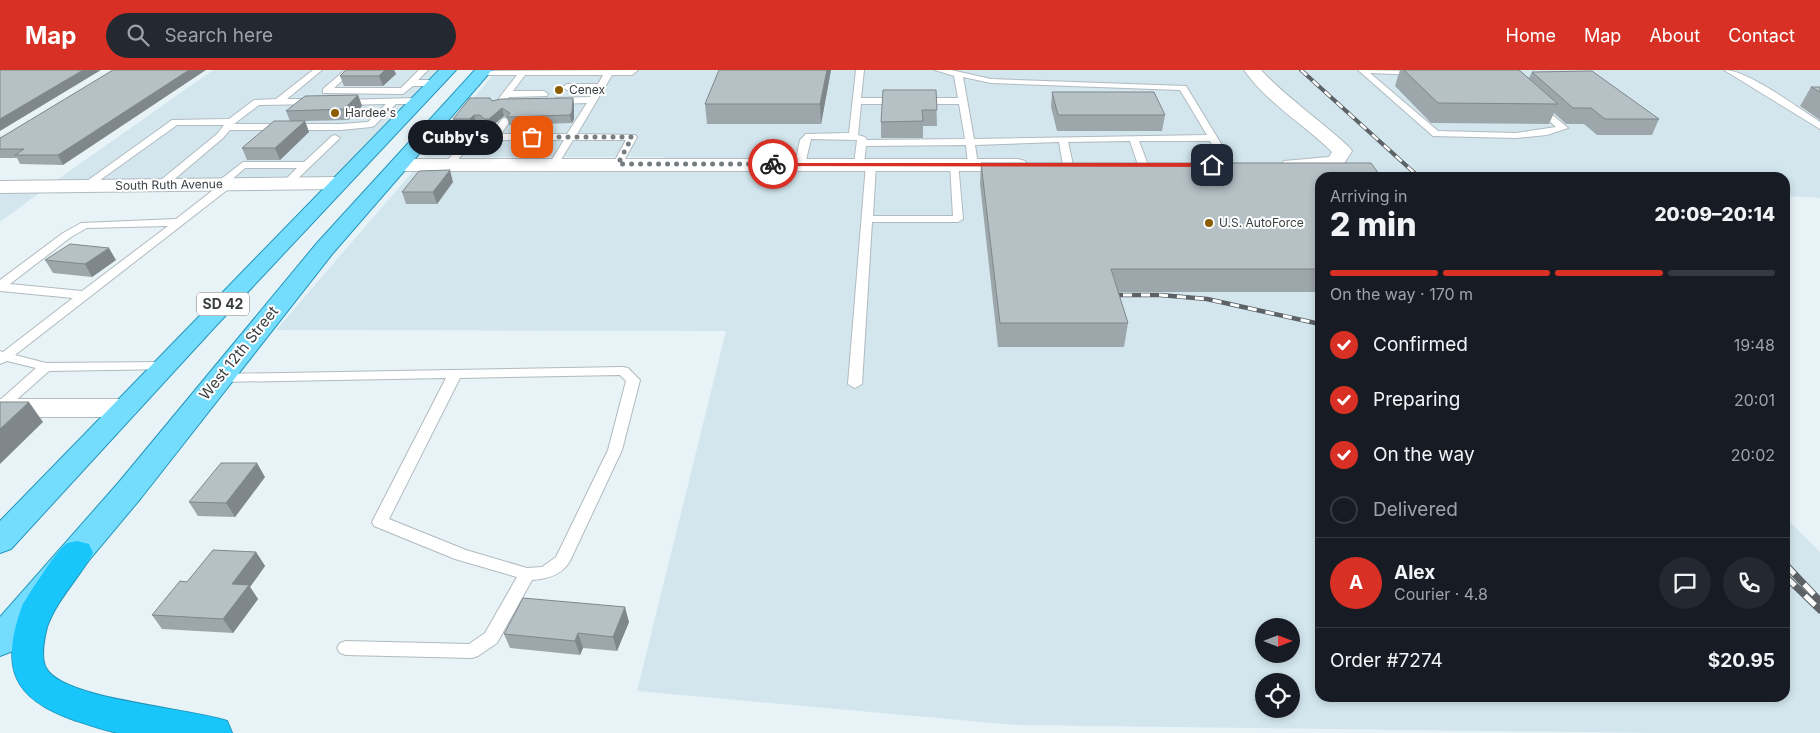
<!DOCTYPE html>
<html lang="en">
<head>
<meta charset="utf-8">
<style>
	body { margin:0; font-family:Inter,sans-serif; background:#242831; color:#f1f3f6; height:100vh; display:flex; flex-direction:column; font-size:19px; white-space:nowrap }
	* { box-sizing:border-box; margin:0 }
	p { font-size:16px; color:#9ea1a6 }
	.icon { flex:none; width:28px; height:28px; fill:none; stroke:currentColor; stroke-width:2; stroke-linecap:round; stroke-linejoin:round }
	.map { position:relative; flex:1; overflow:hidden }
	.sheet { position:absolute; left:1315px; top:102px; width:475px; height:530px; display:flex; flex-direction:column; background:#171b24; border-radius:15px; box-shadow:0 2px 8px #0003 }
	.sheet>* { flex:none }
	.needle { width:32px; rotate:90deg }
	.tools { position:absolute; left:1255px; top:548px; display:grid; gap:10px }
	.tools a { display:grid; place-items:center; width:45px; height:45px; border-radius:50%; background:#171b24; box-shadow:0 2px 8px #0003; font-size:25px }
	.pin { position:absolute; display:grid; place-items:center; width:42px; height:42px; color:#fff; margin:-21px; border-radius:10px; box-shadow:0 2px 8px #0006 }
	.courier { position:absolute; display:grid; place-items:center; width:50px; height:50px; margin:-25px; border:4px solid #d93025; border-radius:50%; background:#fff; color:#222; box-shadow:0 1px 6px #0007 }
	.bubble { position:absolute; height:35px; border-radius:18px; background:#171b24; box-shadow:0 2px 8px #0003; font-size:16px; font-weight:800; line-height:35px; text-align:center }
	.summary em { font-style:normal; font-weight:800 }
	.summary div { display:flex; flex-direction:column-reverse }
	.summary { display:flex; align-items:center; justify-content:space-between; height:85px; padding:0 15px }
	h1 { font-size:32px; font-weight:800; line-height:38px }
	.bar { display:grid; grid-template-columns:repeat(4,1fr); gap:8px 5px; align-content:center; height:60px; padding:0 15px }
	.bar i { height:6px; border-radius:4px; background:#363941 }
	.bar .current { background:#d93025 }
	.bar p { grid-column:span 4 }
	.line { display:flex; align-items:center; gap:12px; padding:0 15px; border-top:1px solid #363941 }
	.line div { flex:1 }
	.round { display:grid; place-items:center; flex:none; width:52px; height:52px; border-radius:26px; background:#242831 }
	ol { padding:0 15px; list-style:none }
	li { display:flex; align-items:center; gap:15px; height:55px }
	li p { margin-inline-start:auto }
	li .icon { padding:5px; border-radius:50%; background:#d93025; color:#fff; stroke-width:4 }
	li:last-child { color:#9ea1a6 }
	li i { width:28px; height:28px; border:2px solid #363941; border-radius:50% }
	header { display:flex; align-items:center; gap:30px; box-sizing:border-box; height:70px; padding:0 25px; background:#d93025; color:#fff }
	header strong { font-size:24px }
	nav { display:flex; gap:28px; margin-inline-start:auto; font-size:18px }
	.search { width:350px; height:45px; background:#242831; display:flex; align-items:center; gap:12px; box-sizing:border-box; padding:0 18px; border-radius:28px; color:#9ea1a6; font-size:19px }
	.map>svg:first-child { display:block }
	.built { fill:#d3e6ee; fill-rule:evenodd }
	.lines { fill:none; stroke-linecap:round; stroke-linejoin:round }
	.lane-casing { stroke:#b0babf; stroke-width:2 }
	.street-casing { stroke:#b0babf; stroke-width:2 }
	.primary-casing { stroke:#2496ba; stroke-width:2 }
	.highway-casing { stroke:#2496ba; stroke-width:2 }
	.lane { fill:#fff; fill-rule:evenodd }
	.street { fill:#fff; fill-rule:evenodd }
	.primary { fill:#74ddfd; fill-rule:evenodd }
	.highway { fill:#18c6fb; fill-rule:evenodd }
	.rail-far2-casing { stroke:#5c6265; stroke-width:4 }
	.rail-far1-casing { stroke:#5c6265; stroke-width:4.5 }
	.rail-casing { stroke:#5c6265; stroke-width:7 }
	.rail-far2 { stroke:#fefefe; stroke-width:2.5; stroke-dasharray:8; stroke-linecap:butt }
	.rail-far1 { stroke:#fefefe; stroke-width:3; stroke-dasharray:9; stroke-linecap:butt }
	.rail { stroke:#fefefe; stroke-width:5; stroke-dasharray:14; stroke-linecap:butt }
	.wall { fill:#9da6aa }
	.shaded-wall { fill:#7f878b }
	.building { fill:#b6c1c6; stroke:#7f878b }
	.route { fill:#d93025 }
	.done { stroke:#767d80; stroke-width:5; stroke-dasharray:0 9 }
	.poi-dot { fill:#8a5d00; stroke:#fefefe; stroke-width:2 }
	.labels { text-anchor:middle; stroke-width:4; stroke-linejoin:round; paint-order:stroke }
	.far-poi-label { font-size:12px; fill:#393e40; stroke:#fefefe; text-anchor:start }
	.far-street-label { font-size:12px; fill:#393e40; stroke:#fefefe }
	.shield { fill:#fefefe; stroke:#747879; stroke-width:1 }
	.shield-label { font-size:14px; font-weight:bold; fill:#393e40 }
	.street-label { font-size:15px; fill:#393e40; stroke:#fefefe }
</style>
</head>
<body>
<header>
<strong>Map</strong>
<div class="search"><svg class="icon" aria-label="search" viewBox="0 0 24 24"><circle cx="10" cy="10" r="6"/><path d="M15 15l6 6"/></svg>Search here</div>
<nav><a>Home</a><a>Map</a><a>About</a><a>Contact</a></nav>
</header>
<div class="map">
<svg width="1820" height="663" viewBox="0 0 1820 663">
	<rect width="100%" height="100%" fill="#e8f3f8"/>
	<g class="built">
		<polygon points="213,0 437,0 331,111 54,112 0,152 0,112 54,112"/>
		<path d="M 497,0 L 1820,0 L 1820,128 L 1785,126 L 1785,108 L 1320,108 L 1320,628 L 1785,628 L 1785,447 L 1820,482 L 1820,663 L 1656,663 L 1015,655 L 637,621 L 726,261 L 276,260 L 415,99 L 659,99 L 664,87 L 424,87 ZM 1264,556 L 1291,556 L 1291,584 L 1264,584 ZM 1264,611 L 1291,611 L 1291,639 L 1264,639 Z"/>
	</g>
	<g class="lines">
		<g class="lane-casing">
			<g id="lane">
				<polygon points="313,0 322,0 287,29 317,29 320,30 320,34 259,35 234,54 341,54 368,52 386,34 343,35 339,32 340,30 418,28 422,31 418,34 396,34 374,56 371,57 341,60 230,60 223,68 164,118 156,118 156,114 217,64 224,55 177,55 89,118 85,119 80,116 172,50 229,49 254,30 276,29"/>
				<polygon points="345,0 354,0 334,18 401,18 419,0 428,0 418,10 435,10 439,13 435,16 413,16 403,24 323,23 323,19"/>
				<polygon points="638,0 632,5 612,5 577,64 635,65 637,67 621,96 618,97 613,94 626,70 573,70 557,96 554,97 549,94 564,70 474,70 452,97 449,98 444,95 476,55 482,55 484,57 478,64 491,64 502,49 505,48 510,51 501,64 567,64 587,33 556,34 552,31 556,28 590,27 595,20 567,20 563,17 567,14 598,14 603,5 525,5 513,21 544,21 548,24 547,26 509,27 500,38 497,39 493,36 517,5 481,5 477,3 478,1"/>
				<path d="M 856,0 L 864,0 L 861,28 L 958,28 L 954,6 L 935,0 L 951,0 L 991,9 L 1186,16 L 1234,95 L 1229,98 L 1226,97 L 1210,71 L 1139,71 L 1148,95 L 1143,98 L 1138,95 L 1130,71 L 1068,72 L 1073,95 L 1068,98 L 1063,95 L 1059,72 L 975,75 L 978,95 L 973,98 L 968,95 L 966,75 L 866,76 L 864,94 L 859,97 L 854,94 L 857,70 L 811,69 L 805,94 L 800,97 L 797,96 L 795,94 L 800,70 L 806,64 L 849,63 ZM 963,7 L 991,13 L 1180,20 L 1207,65 L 974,69 ZM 861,34 L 959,34 L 965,69 L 867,70 L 865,67 L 858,65 Z"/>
				<polygon points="1358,0 1420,1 1420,5 1417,5 1370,3 1438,61 1516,63 1556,57 1534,37 1534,33 1537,32 1568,58 1547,65 1516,68 1433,66"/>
				<path d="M 1724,0 C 1748,0 1798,38 1820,52 L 1820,59 Z"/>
				<path d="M 335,65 L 340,68 L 338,70 L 290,116 L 282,116 L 281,114 L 297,98 L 245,98 L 229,112 L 232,115 L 231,117 L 15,285 L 46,293 L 164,292 L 171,296 L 169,299 L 49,301 L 5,340 L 0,341 L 0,330 L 36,298 L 7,291 L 0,294 L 0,281 L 3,282 L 73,228 L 0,221 L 0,210 L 63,163 L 81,153 L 176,149 L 217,117 L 215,115 L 216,113 L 243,92 L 304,92 L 332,66 ZM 168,156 L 82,221 L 10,214 L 71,167 L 87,158 Z"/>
				<polygon points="871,91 876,94 873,146 953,146 950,94 955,91 958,92 963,149 958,152 872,152 862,314 855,318 848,314 866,94"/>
				<path d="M 623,297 L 628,298 L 640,310 L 622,380 L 570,491 C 562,505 547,509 532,510 L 497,573 L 478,586 L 472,588 L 346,585 L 340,583 L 337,578 L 340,573 L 346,571 L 469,574 L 485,563 L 517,507 L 455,489 L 374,456 L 372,452 L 446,308 L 219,312 L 212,308 L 219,304 ZM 620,305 L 626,311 L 608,380 L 556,487 L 542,497 L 527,498 L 466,480 L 389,449 L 460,308 Z"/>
			</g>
		</g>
		<g class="street-casing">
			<g id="street">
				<path d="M 1244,0 L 1261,0 C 1288,29 1320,50 1349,77 L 1352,81 L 1343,95 L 1319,101 L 1284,99 L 1281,95 L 1284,91 L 1329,87 L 1332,82 C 1304,54 1267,33 1244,0 Z"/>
				<polygon points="400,89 1018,89 1025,91 1028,95 1025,99 1018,101 400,101 393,99 390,95 393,91"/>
				<polygon points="339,107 346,109 349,113 346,117 339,119 0,123 0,111"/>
				<polygon points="0,329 125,329 135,332 139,338 135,344 125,347 0,347"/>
			</g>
		</g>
		<g class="primary-casing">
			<g id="primary">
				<polygon points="439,0 456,0 213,259 11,479 0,483 0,451"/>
				<polygon points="475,0 492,0 333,183 141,428 13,581 0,586 0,547 119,412 317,173"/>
			</g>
		</g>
		<g class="highway-casing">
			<path id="highway" d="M 77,471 L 89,474 L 93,483 C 79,508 57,529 47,557 C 44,569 40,587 46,598 C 63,630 191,638 227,651 L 232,663 C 207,663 182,663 156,663 C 144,663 130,663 118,663 C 103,660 89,655 74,650 C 13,629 0,598 22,536 C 28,525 57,480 66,474 C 69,472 74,472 77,471 Z"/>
		</g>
		<use href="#lane" class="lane"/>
		<use href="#street" class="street"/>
		<use href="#primary" class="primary"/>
		<use href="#highway" class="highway"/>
		<g class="rail-far2-casing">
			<polyline id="rail-far2" points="1301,0 1420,108"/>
		</g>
		<g class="rail-far1-casing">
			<polyline id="rail-far1" points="1105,225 1160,225 1207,229 1320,254"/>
		</g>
		<g class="rail-casing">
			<g id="rail">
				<polyline points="1785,494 1820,531"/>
				<polyline points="1785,506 1820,540"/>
			</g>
		</g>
		<use href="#rail-far2" class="rail-far2"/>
		<use href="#rail-far1" class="rail-far1"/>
		<use href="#rail" class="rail"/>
	</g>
	<g class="wall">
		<polygon points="114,0 63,95 20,94 17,88 0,88 0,68 2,67"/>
		<polygon points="346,0 394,0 396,4 383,16 344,16 340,6"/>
		<polygon points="719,0 831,0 821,54 707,54 705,34"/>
		<polygon points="1400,0 1519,0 1529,8 1532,2 1659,49 1652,65 1597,65 1584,54 1566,54 1554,43 1549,54 1431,53 1395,16"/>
		<polygon points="1811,17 1820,17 1820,50 1800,36"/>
		<polygon points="936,20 937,56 923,56 923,68 881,68 881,52"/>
		<polygon points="1052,22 1165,45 1162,61 1057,61 1051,37"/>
		<polygon points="358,25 362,36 348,50 305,51 309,62 280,90 247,90 242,78 290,51 286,41"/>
		<polygon points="573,28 574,36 574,49 572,53 509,55 507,48 504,46 491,57 486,57 482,53 476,53 472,57 455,57 453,49 492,31"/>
		<polygon points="981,93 1320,108 1320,222 1118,222 1128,253 1124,277 998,277 980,114"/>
		<polygon points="453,112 437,134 406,134 402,122"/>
		<polygon points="45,190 116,190 92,207 53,203"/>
		<polygon points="265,407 235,447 198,446 189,432"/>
		<polygon points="256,482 265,496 250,517 258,529 233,563 162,559 152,545 187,512"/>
		<polygon points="629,552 617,581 583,578 580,585 510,578 504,564"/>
	</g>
	<g class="shaded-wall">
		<polygon points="83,0 101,0 0,61 0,49"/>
		<polygon points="189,0 206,0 63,95 58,85"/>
		<polygon points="385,0 394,0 396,4 383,16 379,6"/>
		<polygon points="827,0 831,0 821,54 820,34"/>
		<polygon points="358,25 362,36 348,50 344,39"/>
		<polygon points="573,28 574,36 574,49 572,53 570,45"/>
		<polygon points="502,38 504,46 491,57 489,49"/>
		<polygon points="474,45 476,53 472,57 470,49"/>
		<polygon points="305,51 309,62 280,90 275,78"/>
		<polygon points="450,100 453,112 437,134 433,122"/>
		<polygon points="109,178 116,190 92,207 85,194"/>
		<polygon points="29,332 43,352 0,394 0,359"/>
		<polygon points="257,393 265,407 235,447 226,433"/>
		<polygon points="256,482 265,496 250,517 258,529 233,563 223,549 232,514"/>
		<polygon points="625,537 629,552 617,581 613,567"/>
		<polygon points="578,563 583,578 580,585 575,571"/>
	</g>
	<g class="building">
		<polygon points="0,0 83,0 0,49"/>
		<polygon points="113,0 189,0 58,85 15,85 24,79 0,79 0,68 2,67"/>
		<polygon points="346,0 385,0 379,6 340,6"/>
		<polygon points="719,0 827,0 820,34 705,34"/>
		<polygon points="1404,0 1519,0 1558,34 1438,33"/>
		<polygon points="1592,1 1659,49 1605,49 1591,38 1573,38 1532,2"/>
		<polygon points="1811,17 1820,17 1820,22"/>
		<polygon points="883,20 936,20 937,40 922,40 923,51 881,52"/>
		<polygon points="1052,22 1154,22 1165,45 1058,45"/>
		<polygon points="358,25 344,39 286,41 305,26"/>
		<polygon points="470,28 490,28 492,31 501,29 573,28 572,42 570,45 507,47 510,43 502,38 489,49 484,49 480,45 474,45 470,49 453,49"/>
		<polygon points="274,51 305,51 275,78 242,78"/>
		<polygon points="981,93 1371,93 1382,108 1320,108 1320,199 1111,199 1128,253 1000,253"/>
		<polygon points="450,100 433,122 402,122 419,101"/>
		<polygon points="70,174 109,178 85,194 45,190"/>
		<polygon points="0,332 29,332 0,359"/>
		<polygon points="221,393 257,393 226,433 189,432"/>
		<polygon points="213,480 256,482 232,514 249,515 223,549 152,545 180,511 187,512"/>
		<polygon points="523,528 625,537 613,567 578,563 575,571 504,564"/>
	</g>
	<polygon class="route" points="773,93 1212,93 1215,95 1212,97 771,96"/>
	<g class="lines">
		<polyline class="done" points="532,67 632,67 618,94 773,94"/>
	</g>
	<g class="poi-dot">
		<circle cx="559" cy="20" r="5"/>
		<circle cx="335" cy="43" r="5"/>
		<circle cx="1209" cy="153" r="5"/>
	</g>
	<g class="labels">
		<g class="far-poi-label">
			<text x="569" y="24">Cenex</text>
			<text x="345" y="47">Hardee's</text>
			<text x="1219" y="157">U.S. AutoForce</text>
		</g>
		<g class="far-street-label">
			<text transform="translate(169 115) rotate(-1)" y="4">South Ruth Avenue</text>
		</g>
		<rect class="shield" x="197" y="222.5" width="52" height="23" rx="4"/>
		<g class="shield-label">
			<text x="223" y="239">SD 42</text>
		</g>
		<g class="street-label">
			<text transform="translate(239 283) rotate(-51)" y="5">West 12th Street</text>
		</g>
	</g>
</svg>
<div class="tools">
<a><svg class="needle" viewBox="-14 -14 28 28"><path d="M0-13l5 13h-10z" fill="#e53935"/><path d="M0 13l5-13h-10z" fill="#9ea1a6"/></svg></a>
<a><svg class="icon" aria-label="locate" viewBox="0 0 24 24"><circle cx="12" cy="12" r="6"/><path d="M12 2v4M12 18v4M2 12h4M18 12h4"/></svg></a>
</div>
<div class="pin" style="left:532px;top:67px;background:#ea580c"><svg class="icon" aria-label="bag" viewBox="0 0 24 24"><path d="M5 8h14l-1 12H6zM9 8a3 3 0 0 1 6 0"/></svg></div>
<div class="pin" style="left:1212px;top:95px;background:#1f2937"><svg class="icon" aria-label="home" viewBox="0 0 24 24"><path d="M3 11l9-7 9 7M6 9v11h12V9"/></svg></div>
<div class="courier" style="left:773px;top:94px"><svg class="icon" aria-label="bike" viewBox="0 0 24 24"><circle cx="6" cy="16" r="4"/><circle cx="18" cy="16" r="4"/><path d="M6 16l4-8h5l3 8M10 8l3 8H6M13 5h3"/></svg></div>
<div class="bubble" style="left:408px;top:50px;width:95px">Cubby's</div>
<section class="sheet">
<div class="summary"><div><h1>2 min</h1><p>Arriving in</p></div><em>20:09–20:14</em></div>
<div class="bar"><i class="current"></i><i class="current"></i><i class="current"></i><i></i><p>On the way · 170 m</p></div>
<ol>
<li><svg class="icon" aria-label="check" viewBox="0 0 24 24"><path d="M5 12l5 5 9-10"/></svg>Confirmed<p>19:48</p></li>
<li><svg class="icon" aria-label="check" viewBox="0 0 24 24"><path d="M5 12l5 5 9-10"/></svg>Preparing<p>20:01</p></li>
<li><svg class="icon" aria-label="check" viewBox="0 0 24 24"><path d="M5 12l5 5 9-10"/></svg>On the way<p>20:02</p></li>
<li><i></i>Delivered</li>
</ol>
<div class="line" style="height:90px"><b class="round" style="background:#d93025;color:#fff">A</b><div><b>Alex</b><p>Courier · 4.8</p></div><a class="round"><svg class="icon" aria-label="chat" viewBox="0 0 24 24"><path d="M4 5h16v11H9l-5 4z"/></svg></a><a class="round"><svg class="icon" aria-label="phone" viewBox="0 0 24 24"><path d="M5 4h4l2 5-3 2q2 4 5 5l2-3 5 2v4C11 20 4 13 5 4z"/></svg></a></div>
<div class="line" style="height:65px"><div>Order #7274</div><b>$20.95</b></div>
</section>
</div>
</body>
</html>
